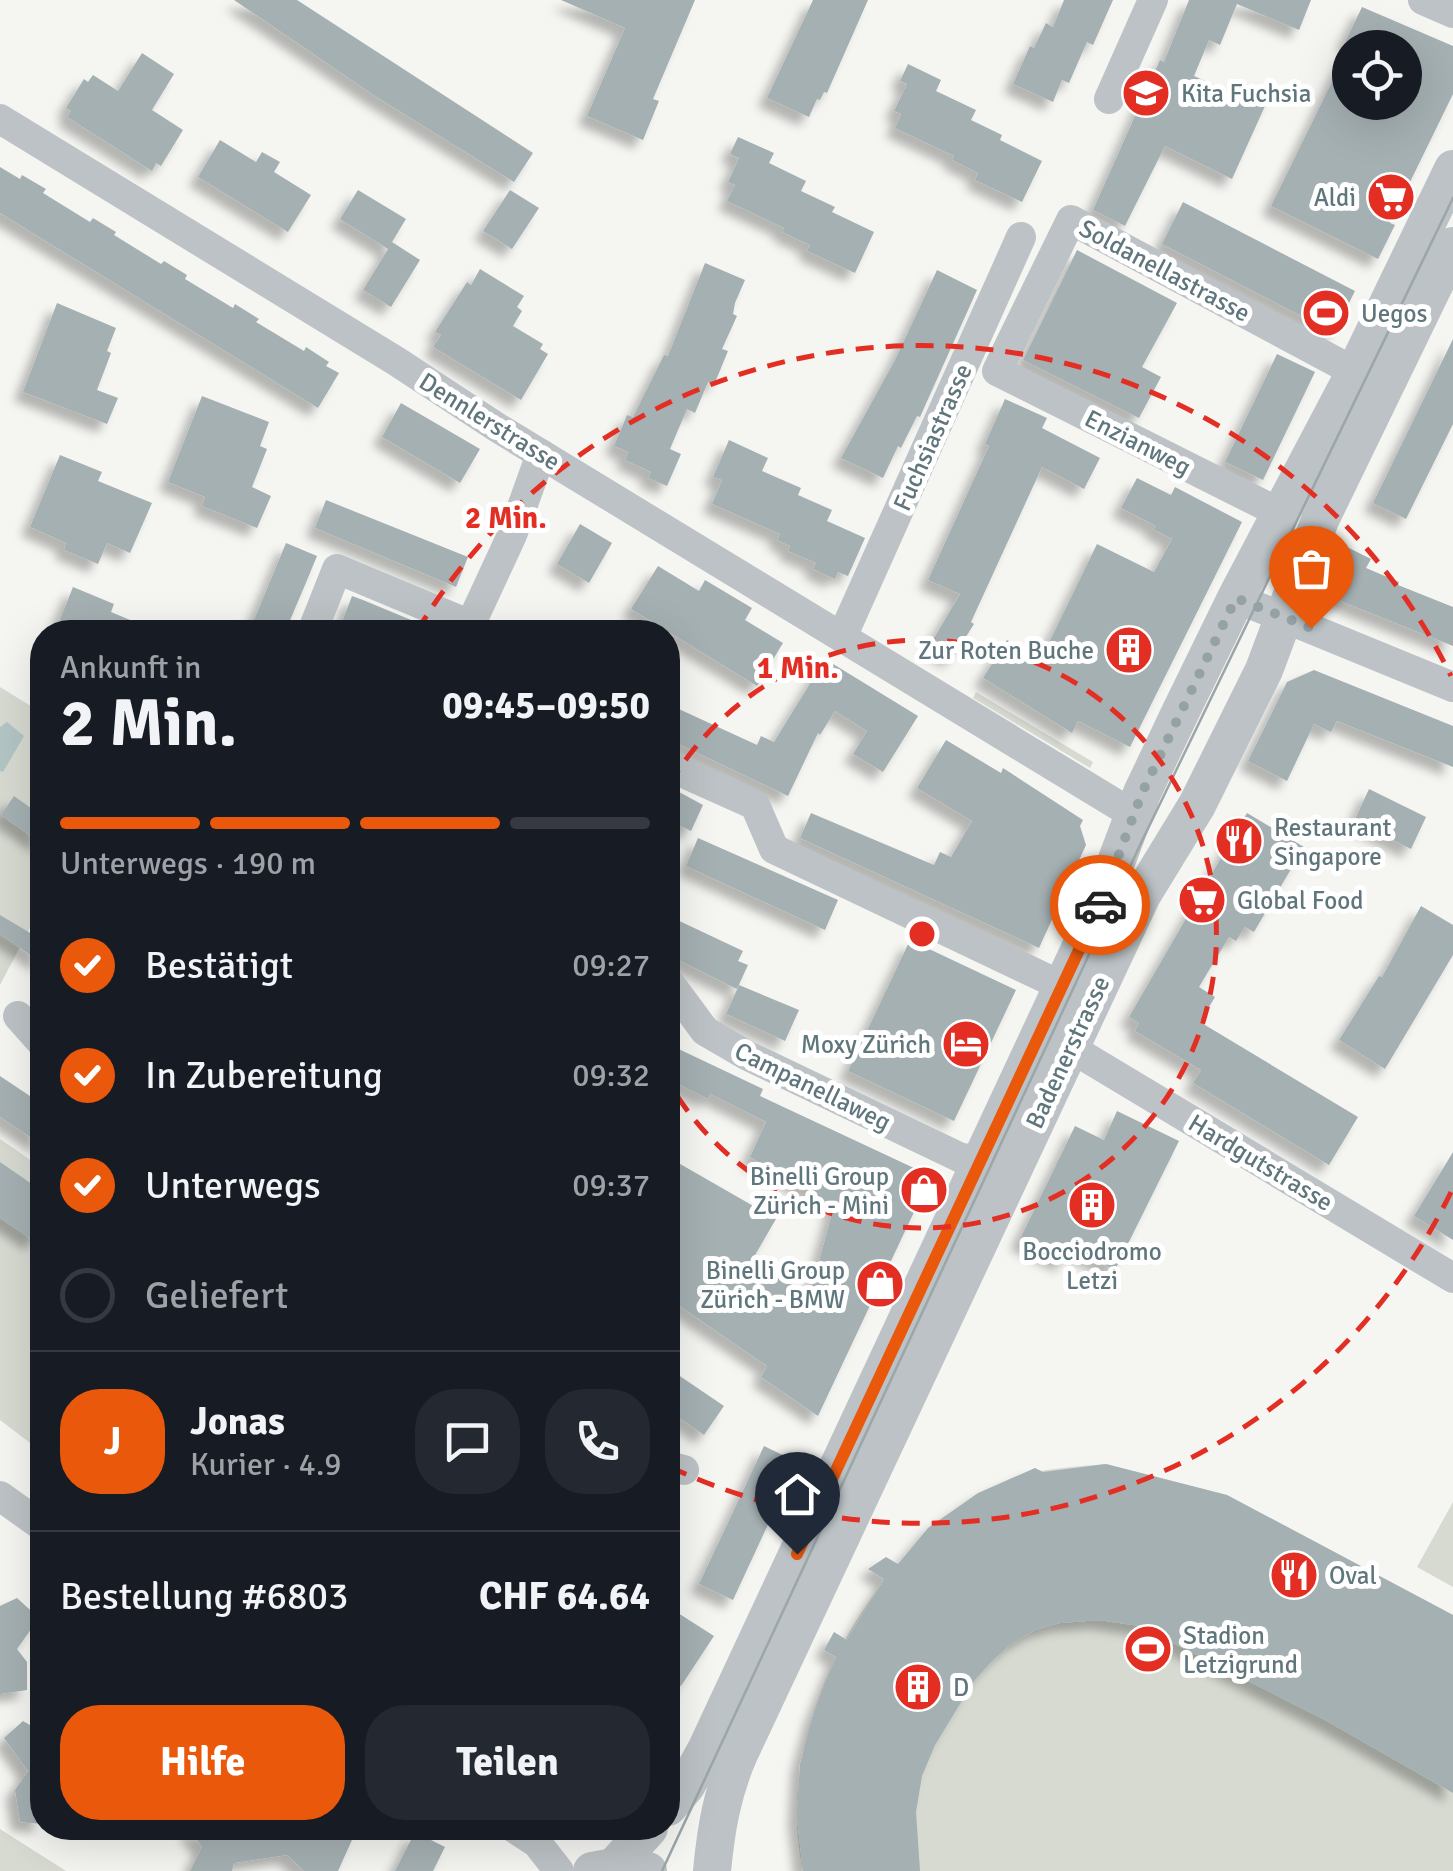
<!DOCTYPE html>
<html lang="de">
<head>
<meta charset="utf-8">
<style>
	body { margin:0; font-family:Signika,sans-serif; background:#242831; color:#f1f3f6; height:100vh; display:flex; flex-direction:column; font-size:38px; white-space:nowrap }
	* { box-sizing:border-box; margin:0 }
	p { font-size:32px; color:#9ea1a6 }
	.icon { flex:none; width:55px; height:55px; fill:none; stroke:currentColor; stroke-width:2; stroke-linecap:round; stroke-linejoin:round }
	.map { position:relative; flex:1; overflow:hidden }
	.details { position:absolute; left:30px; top:620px; width:650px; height:1220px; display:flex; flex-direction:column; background:#171b24; border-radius:40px; box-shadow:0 10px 40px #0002 }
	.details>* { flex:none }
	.tools { position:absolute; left:1332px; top:30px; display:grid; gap:20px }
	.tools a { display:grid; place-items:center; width:90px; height:90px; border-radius:50%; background:#171b24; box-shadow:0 10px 40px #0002; font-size:50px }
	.pin { position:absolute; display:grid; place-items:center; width:85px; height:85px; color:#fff; margin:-102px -42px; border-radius:50% 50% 50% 0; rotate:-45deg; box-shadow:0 0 10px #0007 }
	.pin .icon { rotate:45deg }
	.courier { position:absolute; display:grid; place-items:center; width:100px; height:100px; margin:-50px; border:8px solid #ea580c; border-radius:50%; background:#fff; color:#222; box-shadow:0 2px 12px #0007 }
	.headline em { font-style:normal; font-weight:700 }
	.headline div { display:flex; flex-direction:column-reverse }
	.headline { display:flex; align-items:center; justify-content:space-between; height:170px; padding:0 30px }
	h1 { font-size:65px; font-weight:700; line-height:75px }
	.bar { display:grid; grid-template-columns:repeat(4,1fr); gap:15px 10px; align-content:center; height:120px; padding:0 30px }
	.bar i { height:12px; border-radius:8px; background:#363941 }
	.bar .selected { background:#ea580c }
	.bar p { grid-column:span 4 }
	.line { display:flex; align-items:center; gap:25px; padding:0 30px; border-top:2px solid #363941 }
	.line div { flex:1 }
	.round { display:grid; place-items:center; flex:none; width:105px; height:105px; border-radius:40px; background:#242831 }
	ol { padding:0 30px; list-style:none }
	li { display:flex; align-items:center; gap:30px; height:110px }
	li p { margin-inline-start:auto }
	li .icon { padding:10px; border-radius:50%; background:#ea580c; color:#fff; stroke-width:4 }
	li:last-child { color:#9ea1a6 }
	li i { width:55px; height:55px; border:5px solid #363941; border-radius:50% }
	.cta { display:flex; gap:20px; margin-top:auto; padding:20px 30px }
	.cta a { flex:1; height:115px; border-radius:40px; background:#ea580c; color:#fff; font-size:40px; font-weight:700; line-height:115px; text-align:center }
	.cta a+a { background:#242831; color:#f1f3f6 }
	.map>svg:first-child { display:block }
	.green { fill:#d6dad1 }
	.water { fill:#b3c4c5 }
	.building { fill:#a5b0b3; filter:url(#shadow) }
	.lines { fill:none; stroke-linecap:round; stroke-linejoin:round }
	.minor { stroke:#bcc2c5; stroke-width:30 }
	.tertiary { stroke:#bcc2c5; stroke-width:38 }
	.tram { stroke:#9ba6a9; stroke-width:2.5 }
	.done { stroke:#94a2a6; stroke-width:10; stroke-dasharray:0 18 }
	.route { stroke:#ea580c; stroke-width:12 }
	.ring { fill:none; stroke:#e32e24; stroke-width:5; stroke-dasharray:18 12 }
	.labels { text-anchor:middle; stroke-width:10; stroke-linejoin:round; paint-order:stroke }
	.poi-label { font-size:25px; fill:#60767d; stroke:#fff; text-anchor:start }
	.street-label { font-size:25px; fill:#60767d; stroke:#fff }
	.centre { fill:#e32e24; stroke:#fff; stroke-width:5 }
	.ring-label { font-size:30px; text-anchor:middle; font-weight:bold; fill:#e32e24; stroke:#fff; stroke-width:10; stroke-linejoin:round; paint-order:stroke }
</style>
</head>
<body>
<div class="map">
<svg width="1453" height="1871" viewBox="0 0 1453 1871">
	<defs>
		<filter id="shadow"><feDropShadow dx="-9" dy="9" stdDeviation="5" flood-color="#0004"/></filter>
	</defs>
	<rect width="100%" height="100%" fill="#f5f5f2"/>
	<g class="green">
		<polygon points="0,687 42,713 42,905 0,985"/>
		<polygon points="976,692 1093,762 1090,768 973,698"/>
		<polygon points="0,1139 42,1168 42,1452 0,1420"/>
		<path d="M 1106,1464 L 1227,1495 L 1453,1615 L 1453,1871 L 803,1871 C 772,1736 863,1561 982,1495 C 992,1489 1004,1481 1015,1477 C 1044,1468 1076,1467 1106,1464 Z"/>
		<polygon points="1453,1502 1453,1587 1417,1567"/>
		<polygon points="0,1829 66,1871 0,1871"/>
	</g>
	<polygon class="water" points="7,722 24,736 3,772 0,771 0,727"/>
	<g class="building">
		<polygon points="234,0 297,0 533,153 514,182 375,96"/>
		<polygon points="561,0 695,0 653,99 659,101 643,140 587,116 625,28"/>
		<polygon points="813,0 868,0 827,93 824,92 820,100 817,99 809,117 767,98"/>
		<polygon points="1064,0 1113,0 1093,45 1087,42 1069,83 1062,80 1053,102 1013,84 1030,46 1034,48 1046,23 1053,27"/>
		<polygon points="1189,0 1311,0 1299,30 1237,4 1220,45 1209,40 1194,76 1235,94 1240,81 1270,95 1232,179 1165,146 1125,226 1093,210 1160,60 1164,62"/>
		<polygon points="1362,7 1453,46 1453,94 1390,223 1395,225 1378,259 1271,206 1350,45 1350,102 1405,102 1405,48 1358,48 1345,42"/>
		<polygon points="142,53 174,74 152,110 183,130 161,166 156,163 152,171 67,117 71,111 66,108 84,79 88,82 93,75 118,91"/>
		<polygon points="908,64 941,80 936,91 976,110 971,120 1002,135 1000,140 1042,161 1022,202 975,180 978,173 952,160 954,156 895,128 901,114 894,111 907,84 900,81"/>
		<polygon points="738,137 774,153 769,163 806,181 801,191 835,207 832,212 874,232 855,273 807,251 810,245 782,232 784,228 727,201 735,185 728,182 739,158 730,154"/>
		<polygon points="220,140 256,162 262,152 280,162 274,172 311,195 288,232 198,177"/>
		<polygon points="0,167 20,179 22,175 46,189 43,193 64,206 90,222 93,218 116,232 114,235 161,264 164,261 187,275 185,279 233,308 235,304 259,319 256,322 304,351 306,347 329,362 326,366 339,373 318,408 0,213"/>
		<polygon points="358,190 406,219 392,242 420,260 391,307 363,290 388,249 340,219"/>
		<polygon points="510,190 539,208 512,249 483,231"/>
		<polygon points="1183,202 1355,291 1334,333 1162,244"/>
		<polygon points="1077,250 1177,303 1142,367 1161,377 1139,418 1023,360"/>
		<polygon points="705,263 745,280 735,303 733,314 737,316 722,349 728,351 714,385 708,382 695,413 687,409 670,449 681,454 667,486 648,478 651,472 625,460 628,452 614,446 627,415 633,417 664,355 668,356"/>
		<polygon points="480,269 524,296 517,307 522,311 513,326 543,344 540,349 548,354 521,400 433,347 441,335 435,332 467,282 471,285"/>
		<polygon points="937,270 977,290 920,417 917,416 901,448 898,446 883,478 841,458 895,360"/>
		<polygon points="57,303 116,328 107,351 111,353 97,390 118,398 107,424 23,392"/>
		<polygon points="1453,339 1453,424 1406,519 1373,503"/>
		<polygon points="1277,354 1315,372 1263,480 1225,462"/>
		<polygon points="202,396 269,422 260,446 267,449 252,487 271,496 257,528 202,506 205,497 168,482"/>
		<polygon points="1005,399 1047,418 1042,428 1100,458 1084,489 1042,467 971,622 974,624 952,659 930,645 960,594 928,580 989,446 985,444"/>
		<polygon points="401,403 480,449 460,483 382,437"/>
		<polygon points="729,440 768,458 762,471 801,488 798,495 832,510 827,521 865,538 848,576 838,572 835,579 813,569 816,563 788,551 790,546 777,540 780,534 712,504 722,480 713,477"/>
		<polygon points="60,455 102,472 98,481 152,503 130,553 107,543 98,564 64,550 66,543 30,527"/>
		<polygon points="1137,478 1171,495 1175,487 1242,522 1130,747 1078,721 1072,733 983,678 1007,640 1042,657 1097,544 1154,572 1172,539 1153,529 1156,526 1121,508"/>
		<polygon points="326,500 468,557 456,587 315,528"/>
		<polygon points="580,524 612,543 589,583 557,564"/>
		<polygon points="286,543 317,556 305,585 285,632 249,632"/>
		<polygon points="1339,543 1371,559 1366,568 1399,582 1398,585 1453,607 1453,646 1323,594 1319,586"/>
		<polygon points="658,566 699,591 705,580 752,608 745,620 783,643 757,686 631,609"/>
		<polygon points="73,587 114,604 111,612 159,632 55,632"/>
		<polygon points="352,596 363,600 440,632 355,632 340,627"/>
		<polygon points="825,659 918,716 883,772 853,754 867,731 835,711 820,735 818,733 788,796 668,739 668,704 757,745 761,736 774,742"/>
		<polygon points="1314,670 1453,726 1453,767 1337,721 1331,732 1314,724 1287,781 1248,761 1287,682"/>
		<polygon points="946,740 1001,773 1003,768 1083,820 1080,826 1086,845 1039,948 800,838 811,813 934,865 940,852 951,857 972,821 917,788"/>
		<polygon points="668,786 703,805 691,831 668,820"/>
		<polygon points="1369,789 1426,817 1411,849 1354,821"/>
		<polygon points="14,796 42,816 42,844 1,815"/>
		<polygon points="1247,813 1304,847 1254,932 1245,927 1236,941 1229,937 1199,987 1215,997 1200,1022 1358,1117 1329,1165 1193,1083 1201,1070 1135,1031 1139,1023 1129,1017"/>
		<polygon points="698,838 838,900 825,930 686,866"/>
		<polygon points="1421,906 1453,925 1453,955 1385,1069 1339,1040 1379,976 1382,977"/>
		<polygon points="0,915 42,940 42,963 0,934"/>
		<polygon points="673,918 743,951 738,961 748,965 737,989 668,955 668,930"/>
		<polygon points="910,940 1016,990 954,1121 848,1071"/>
		<polygon points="739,985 799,1010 785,1041 726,1014"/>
		<polygon points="668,1044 763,1089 760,1096 931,1176 818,1416 761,1377 767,1366 668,1298 668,1157 776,1219 751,1262 810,1295 834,1206 750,1157 766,1122 710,1094 708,1099 668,1079"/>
		<polygon points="0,1076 42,1104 42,1145 0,1117"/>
		<polygon points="1117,1111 1179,1141 1115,1270 1071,1249 1064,1263 1019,1241 1075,1126 1104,1140"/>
		<polygon points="1453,1152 1453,1240 1414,1216"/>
		<polygon points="0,1162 42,1191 42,1229 34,1241 0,1218"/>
		<polygon points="668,1368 724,1406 704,1435 668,1410"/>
		<polygon points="764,1446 797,1462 733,1600 699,1584"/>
		<polygon points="1106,1464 1227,1495 1453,1615 1453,1793 1327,1721 1140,1626 1099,1620 1060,1623 1035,1630 1011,1644 991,1662 974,1681 935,1745 922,1776 916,1812 920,1871 803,1871 797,1817 800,1764 813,1715 836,1657 824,1650 834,1632 847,1640 884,1579 868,1569 886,1557 898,1564 928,1528 978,1493 1035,1468 1043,1472"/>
		<polygon points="17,1598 39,1618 17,1649 27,1662 27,1690 0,1694 0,1606"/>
		<polygon points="678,1613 714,1636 681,1686 668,1676 668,1630"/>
		<polygon points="23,1721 42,1732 42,1824 20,1822 15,1790 28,1771 4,1738"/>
		<polygon points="188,1828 339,1828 356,1831 338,1871 304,1871 287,1855 234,1863 232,1871 190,1871 202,1847"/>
		<polygon points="415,1832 445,1847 433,1871 395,1871"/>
	</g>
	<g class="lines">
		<g class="minor">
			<polyline points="1423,0 1453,13"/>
			<polyline points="1109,99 1153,0"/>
			<polyline points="0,119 396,361 498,428 1134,815"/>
			<polyline points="1280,513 997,371 1071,220 1355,372"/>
			<polyline points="1236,598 1453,687"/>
			<polyline points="312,632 337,569 471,625"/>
			<polyline points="467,632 512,535 541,454"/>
			<polyline points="842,637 1021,237"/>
			<polyline points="668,766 755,805 774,849 1062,986"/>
			<polyline points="668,981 705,1031 748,1056 961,1158 980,1160"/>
			<polyline points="18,1016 42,1043"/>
			<polyline points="1069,1047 1453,1278"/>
			<polyline points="668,1466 684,1470"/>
			<polyline points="0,1496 42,1526"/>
			<polyline points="514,1828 537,1843 559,1871"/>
		</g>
		<g class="tertiary">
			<polyline points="668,1807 686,1786 706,1750 1098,910 1142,793 1179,715 1236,598 1355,372 1453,169"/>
			<polyline points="614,1867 649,1828"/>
			<polyline points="592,1871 614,1867 648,1871"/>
			<path d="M 712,1871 C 716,1829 722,1793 739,1754 L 1142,895 L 1197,805 L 1264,670 L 1320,520 L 1453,246"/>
		</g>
		<polyline class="tram" points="662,1871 1141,843 1453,198"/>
	</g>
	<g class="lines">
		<polyline class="done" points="1100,905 1142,793 1236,598 1311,628"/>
		<polyline class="route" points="797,1554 1100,905"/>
	</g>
	<g class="ring">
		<path d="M669 785A294 294 0 1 1 669 1083"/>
		<path d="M1451 1192A589 589 0 0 1 668 1466M417 631A589 589 0 0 1 1451 676"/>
	</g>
	<defs>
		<g id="school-disc" transform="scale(2.5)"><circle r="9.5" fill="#e32e24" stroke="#fff"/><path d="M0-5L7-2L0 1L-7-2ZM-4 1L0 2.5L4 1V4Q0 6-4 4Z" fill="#fff"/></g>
		<g id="supermarket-disc" transform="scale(2.5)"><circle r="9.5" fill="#e32e24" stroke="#fff"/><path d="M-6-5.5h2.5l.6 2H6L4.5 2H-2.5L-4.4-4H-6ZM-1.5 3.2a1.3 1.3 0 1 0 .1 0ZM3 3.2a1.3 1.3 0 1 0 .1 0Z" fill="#fff"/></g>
		<g id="stadium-disc" transform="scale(2.5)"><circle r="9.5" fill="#e32e24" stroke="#fff"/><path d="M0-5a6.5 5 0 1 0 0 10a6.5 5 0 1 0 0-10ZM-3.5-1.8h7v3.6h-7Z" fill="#fff"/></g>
		<g id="building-disc" transform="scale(2.5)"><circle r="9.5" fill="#e32e24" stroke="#fff"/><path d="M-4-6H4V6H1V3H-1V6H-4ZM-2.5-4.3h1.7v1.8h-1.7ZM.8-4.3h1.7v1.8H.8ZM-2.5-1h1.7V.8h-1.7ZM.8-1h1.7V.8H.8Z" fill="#fff"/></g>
		<g id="restaurant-disc" transform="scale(2.5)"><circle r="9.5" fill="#e32e24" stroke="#fff"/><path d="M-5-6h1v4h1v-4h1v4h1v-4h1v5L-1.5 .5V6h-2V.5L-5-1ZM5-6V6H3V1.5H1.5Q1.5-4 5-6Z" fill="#fff"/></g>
		<g id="hotel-disc" transform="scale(2.5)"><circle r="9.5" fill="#e32e24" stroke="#fff"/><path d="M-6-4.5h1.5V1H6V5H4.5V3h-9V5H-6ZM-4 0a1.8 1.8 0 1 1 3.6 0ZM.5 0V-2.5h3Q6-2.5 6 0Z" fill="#fff"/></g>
		<g id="shop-disc" transform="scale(2.5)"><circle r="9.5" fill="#e32e24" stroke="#fff"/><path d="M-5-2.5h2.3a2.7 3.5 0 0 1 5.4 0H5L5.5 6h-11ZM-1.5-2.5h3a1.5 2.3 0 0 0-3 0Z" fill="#fff"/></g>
	</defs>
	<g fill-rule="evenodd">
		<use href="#school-disc" x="1146" y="93"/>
		<use href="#supermarket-disc" x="1391" y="197"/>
		<use href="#stadium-disc" x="1326" y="313"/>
		<use href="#building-disc" x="1129" y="650"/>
		<use href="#restaurant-disc" x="1239" y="841"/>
		<use href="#supermarket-disc" x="1202" y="900"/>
		<use href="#hotel-disc" x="966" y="1044"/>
		<use href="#shop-disc" x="924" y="1190"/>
		<use href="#building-disc" x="1092" y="1205"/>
		<use href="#shop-disc" x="880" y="1284"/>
		<use href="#restaurant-disc" x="1294" y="1575"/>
		<use href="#stadium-disc" x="1148" y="1649"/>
		<use href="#building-disc" x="918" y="1687"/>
	</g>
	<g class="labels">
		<g class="poi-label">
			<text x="1181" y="102">Kita Fuchsia</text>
			<text x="1356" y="206" text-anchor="end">Aldi</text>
			<text x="1361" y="322">Uegos</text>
			<text x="1094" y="659" text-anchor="end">Zur Roten Buche</text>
			<text x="1274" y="836">Restaurant<tspan x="1274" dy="29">Singapore</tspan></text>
			<text x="1237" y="909">Global Food</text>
			<text x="931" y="1053" text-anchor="end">Moxy Zürich</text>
			<text x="889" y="1185" text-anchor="end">Binelli Group<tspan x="889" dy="29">Zürich - Mini</tspan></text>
			<text x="1092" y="1260" text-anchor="middle">Bocciodromo<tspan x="1092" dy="29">Letzi</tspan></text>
			<text x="845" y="1279" text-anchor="end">Binelli Group<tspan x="845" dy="29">Zürich - BMW</tspan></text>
			<text x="1329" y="1584">Oval</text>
			<text x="1183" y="1644">Stadion<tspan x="1183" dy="29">Letzigrund</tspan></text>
			<text x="953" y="1696">D</text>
		</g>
		<g class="street-label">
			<text transform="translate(1165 270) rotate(28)" y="9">Soldanellastrasse</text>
			<text transform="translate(490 421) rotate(32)" y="9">Dennlerstrasse</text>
			<text transform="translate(932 437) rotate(-66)" y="9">Fuchsiastrasse</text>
			<text transform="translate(1138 442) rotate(27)" y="9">Enzianweg</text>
			<text transform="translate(1067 1052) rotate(-65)" y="9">Badenerstrasse</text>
			<text transform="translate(813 1086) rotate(26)" y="9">Campanellaweg</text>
			<text transform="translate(1261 1162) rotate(31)" y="9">Hardgutstrasse</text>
		</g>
	</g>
	<circle cx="922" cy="934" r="15" class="centre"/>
	<g class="ring-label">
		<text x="506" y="528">2 Min.</text>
		<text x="798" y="678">1 Min.</text>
	</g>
</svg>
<div class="tools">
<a><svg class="icon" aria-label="locate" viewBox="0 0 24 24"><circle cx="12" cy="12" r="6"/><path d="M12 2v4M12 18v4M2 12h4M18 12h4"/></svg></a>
</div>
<div class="pin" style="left:1311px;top:628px;background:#ea580c"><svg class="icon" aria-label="bag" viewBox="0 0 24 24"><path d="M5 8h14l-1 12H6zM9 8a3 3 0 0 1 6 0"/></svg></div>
<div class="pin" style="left:797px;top:1554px;background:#1f2937"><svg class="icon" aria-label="home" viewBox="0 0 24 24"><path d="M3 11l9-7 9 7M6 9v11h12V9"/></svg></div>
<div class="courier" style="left:1100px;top:905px"><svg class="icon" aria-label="car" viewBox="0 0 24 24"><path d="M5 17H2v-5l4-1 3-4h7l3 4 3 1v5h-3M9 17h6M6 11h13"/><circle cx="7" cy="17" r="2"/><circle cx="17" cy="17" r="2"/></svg></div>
<section class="details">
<div class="headline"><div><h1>2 Min.</h1><p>Ankunft in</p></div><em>09:45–09:50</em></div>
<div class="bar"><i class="selected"></i><i class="selected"></i><i class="selected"></i><i></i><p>Unterwegs · 190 m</p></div>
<ol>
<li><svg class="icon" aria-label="check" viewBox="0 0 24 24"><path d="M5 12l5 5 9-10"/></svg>Bestätigt<p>09:27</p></li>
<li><svg class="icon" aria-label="check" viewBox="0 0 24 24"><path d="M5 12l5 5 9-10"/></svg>In Zubereitung<p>09:32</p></li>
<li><svg class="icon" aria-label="check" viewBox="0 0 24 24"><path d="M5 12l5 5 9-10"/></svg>Unterwegs<p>09:37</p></li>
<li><i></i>Geliefert</li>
</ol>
<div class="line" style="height:180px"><b class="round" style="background:#ea580c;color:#fff">J</b><div><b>Jonas</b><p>Kurier · 4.9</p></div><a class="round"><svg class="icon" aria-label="chat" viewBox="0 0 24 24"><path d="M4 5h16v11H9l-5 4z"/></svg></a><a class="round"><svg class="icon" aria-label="phone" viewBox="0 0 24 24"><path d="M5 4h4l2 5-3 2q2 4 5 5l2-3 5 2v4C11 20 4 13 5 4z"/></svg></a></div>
<div class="line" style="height:130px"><div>Bestellung #6803</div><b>CHF 64.64</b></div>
<div class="cta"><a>Hilfe</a><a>Teilen</a></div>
</section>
</div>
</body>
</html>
